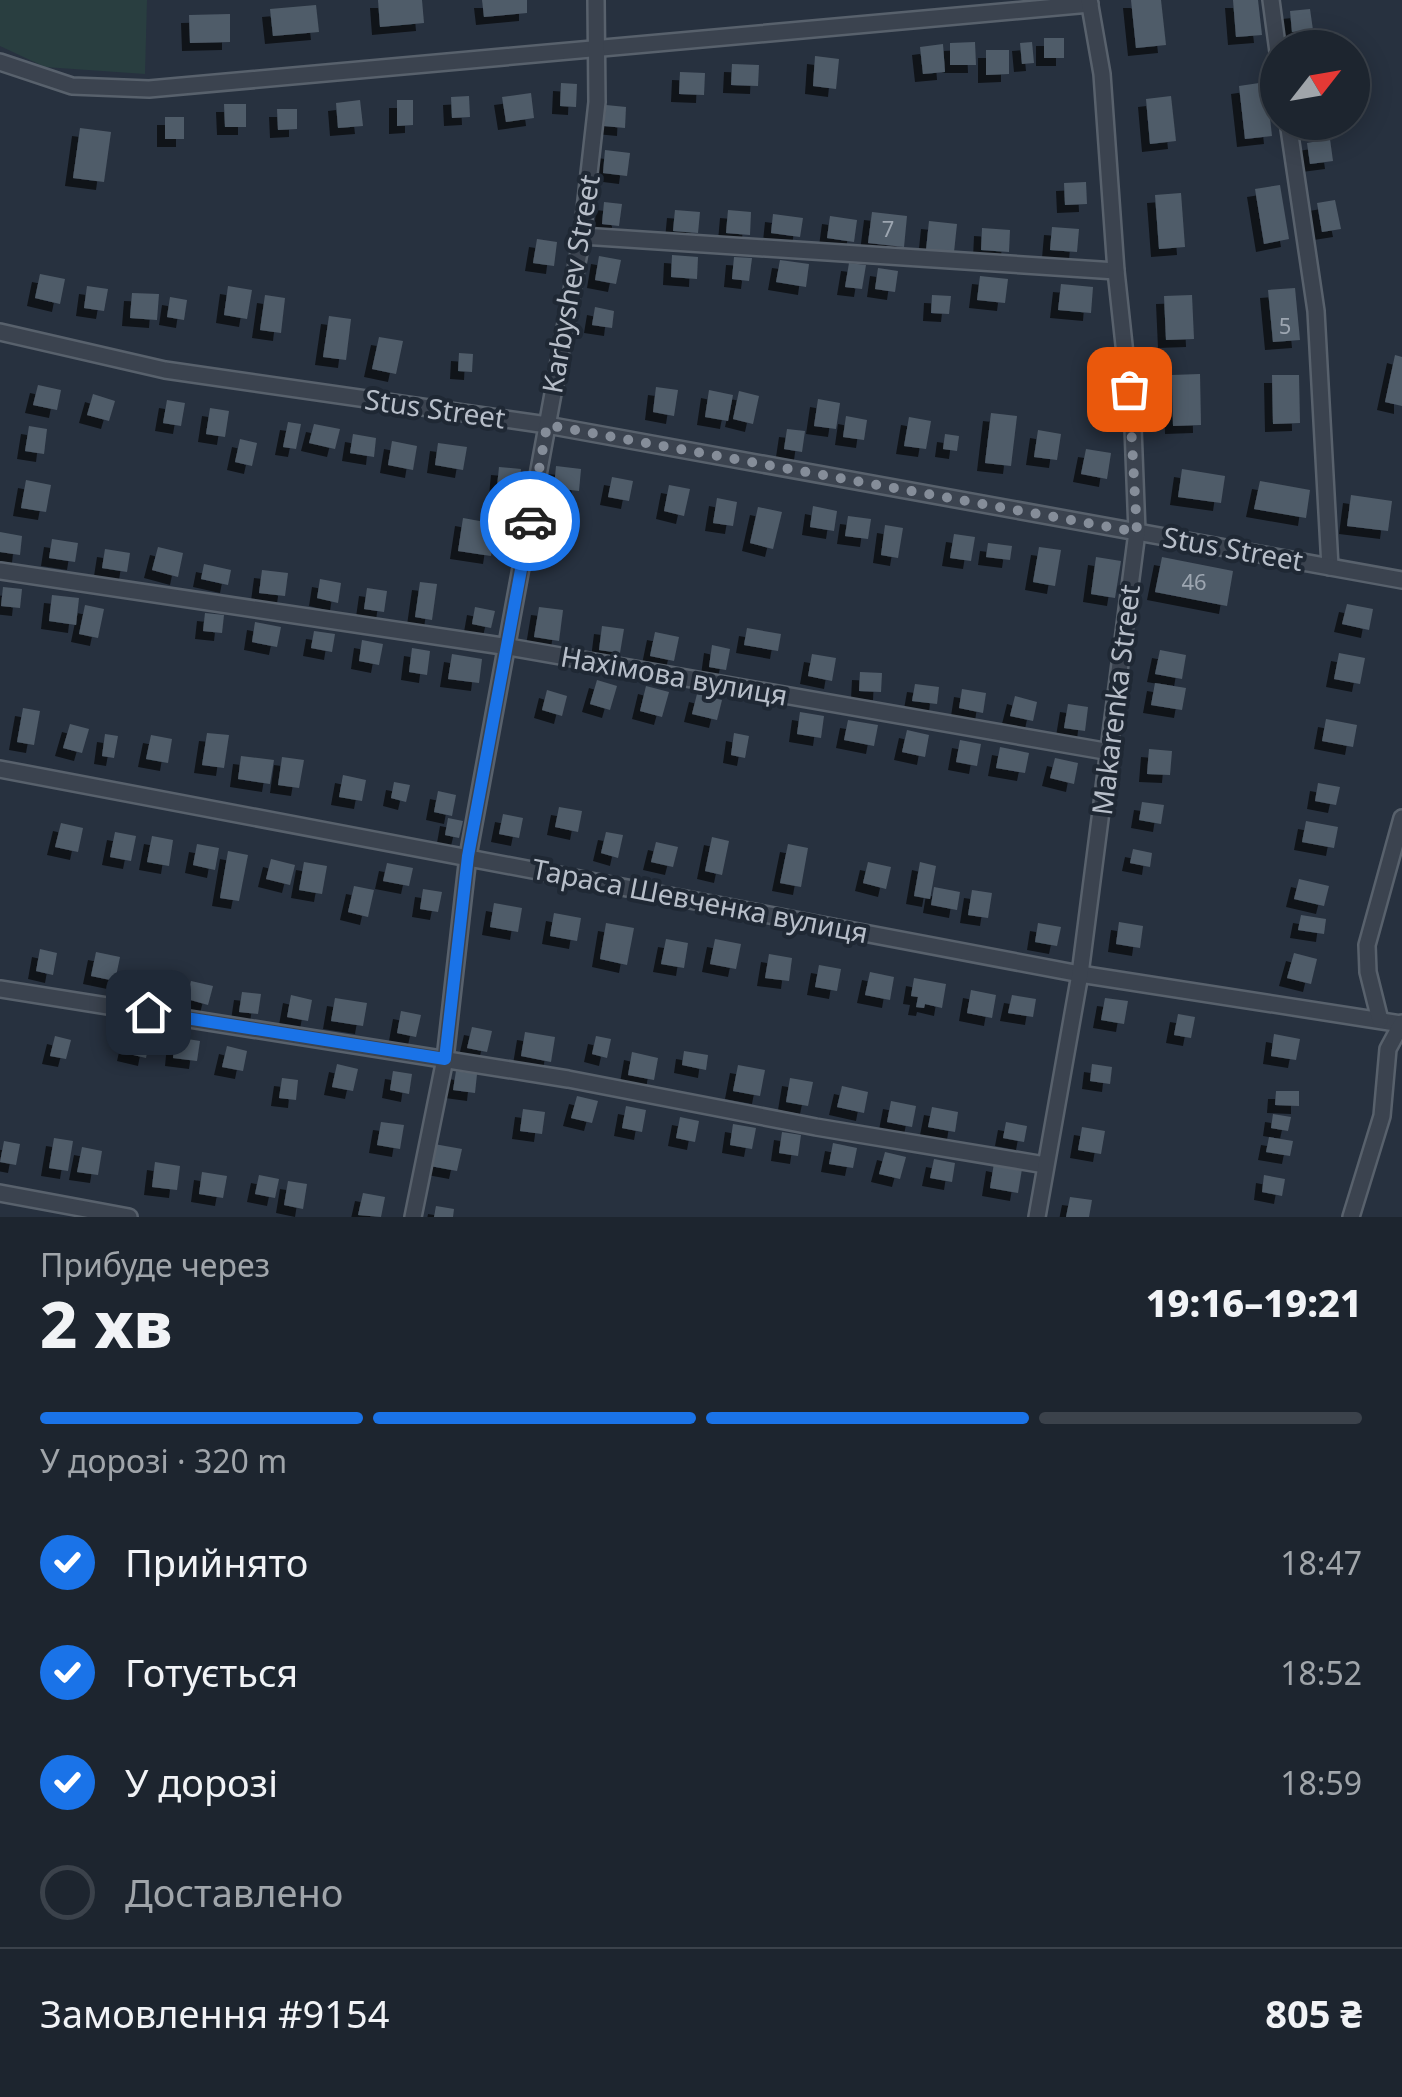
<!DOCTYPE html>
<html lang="uk">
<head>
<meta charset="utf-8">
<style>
	body { margin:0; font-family:"Noto Sans",sans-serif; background:#252d37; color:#f1f3f6; height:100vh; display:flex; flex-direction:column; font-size:38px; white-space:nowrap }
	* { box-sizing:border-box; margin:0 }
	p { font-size:32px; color:#a0a5aa }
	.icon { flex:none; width:55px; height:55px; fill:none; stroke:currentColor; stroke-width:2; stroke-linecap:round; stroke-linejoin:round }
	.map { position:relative; height:1217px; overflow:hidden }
	.side { display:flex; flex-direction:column; background:#1d252f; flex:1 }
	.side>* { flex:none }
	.needle { width:65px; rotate:59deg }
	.controls { position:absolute; left:1260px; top:30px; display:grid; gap:20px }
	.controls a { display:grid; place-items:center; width:110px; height:110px; border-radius:50%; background:#1d252f; box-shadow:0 5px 25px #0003,0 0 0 2px #3b424b; font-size:50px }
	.pin { position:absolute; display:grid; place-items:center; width:85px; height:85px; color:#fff; margin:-42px; border-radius:20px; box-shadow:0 5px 15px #0006 }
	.courier { position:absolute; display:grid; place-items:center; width:100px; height:100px; margin:-50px; border:8px solid #1a73e8; border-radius:50%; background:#fff; color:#222; box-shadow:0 2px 12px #0007 }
	.overview em { font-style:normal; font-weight:800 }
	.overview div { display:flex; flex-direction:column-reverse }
	.overview { display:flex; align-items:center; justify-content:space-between; height:170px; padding:0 40px }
	h1 { font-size:65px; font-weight:800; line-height:75px }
	.bar { display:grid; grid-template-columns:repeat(4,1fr); gap:15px 10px; align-content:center; height:120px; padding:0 40px }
	.bar i { height:12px; border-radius:8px; background:#3b424b }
	.bar .on { background:#1a73e8 }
	.bar p { grid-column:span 4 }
	.line { display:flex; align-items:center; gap:25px; padding:0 40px; border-top:2px solid #3b424b }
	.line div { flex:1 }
	ol { padding:0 40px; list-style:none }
	li { display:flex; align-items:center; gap:30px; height:110px }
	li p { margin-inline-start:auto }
	li .icon { padding:10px; border-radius:50%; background:#1a73e8; color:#fff; stroke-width:4 }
	li:last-child { color:#a0a5aa }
	li i { width:55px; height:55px; border:5px solid #3b424b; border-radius:50% }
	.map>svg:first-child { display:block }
	.green { fill:#293e40 }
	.building { fill:#505c69; filter:url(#shadow) }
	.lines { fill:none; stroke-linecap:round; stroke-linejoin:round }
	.street-casing { stroke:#58616c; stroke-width:20 }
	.street { stroke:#3b434f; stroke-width:15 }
	.done { stroke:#858d99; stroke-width:10; stroke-dasharray:0 18 }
	.route { stroke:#1a73e8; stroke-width:12 }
	.labels { text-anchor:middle; stroke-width:8; stroke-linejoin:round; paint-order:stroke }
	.number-label { font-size:22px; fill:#9da6b1 }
	.street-label { font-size:28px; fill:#b7bec9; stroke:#1f2834 }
</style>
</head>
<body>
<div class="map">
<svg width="1402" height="1217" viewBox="0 0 1402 1217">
	<defs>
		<filter id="shadow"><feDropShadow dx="-8" dy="8" stdDeviation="0" flood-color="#0009"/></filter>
	</defs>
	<rect width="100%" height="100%" fill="#27313f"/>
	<polygon class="green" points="0,0 147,0 145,74 45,67 0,46"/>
	<g class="building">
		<polygon points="378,0 422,0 424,23 380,27"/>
		<polygon points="482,0 527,0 527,13 484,17"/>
		<polygon points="1131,0 1161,0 1166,45 1136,48"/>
		<polygon points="1233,0 1258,0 1262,35 1236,37"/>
		<polygon points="316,5 319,32 273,36 270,9"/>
		<polygon points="1310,9 1313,30 1292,32 1290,11"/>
		<polygon points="230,14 230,42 190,43 189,15"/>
		<rect x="1044" y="38" width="20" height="20"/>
		<polygon points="975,42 976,65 950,65 950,43"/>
		<polygon points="1032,42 1034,63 1022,64 1020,43"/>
		<polygon points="943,44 945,72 923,74 920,47"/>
		<polygon points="986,50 1009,50 1009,74 986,75"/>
		<polygon points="815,56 839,59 836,89 813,86"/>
		<polygon points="732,64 759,65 758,86 731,85"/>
		<polygon points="680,72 705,73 704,95 679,94"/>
		<polygon points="1266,82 1272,136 1245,139 1239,86"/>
		<polygon points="561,83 577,84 576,107 560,106"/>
		<polygon points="531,93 534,118 506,122 502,97"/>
		<polygon points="469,96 470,117 452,118 451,97"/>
		<polygon points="1171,96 1176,141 1150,144 1146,99"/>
		<polygon points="360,100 363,126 338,128 336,103"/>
		<polygon points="397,100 413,100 413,125 397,126"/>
		<polygon points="224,104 246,104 246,127 225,127"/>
		<polygon points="606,105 626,107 625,128 604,126"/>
		<polygon points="277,109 297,109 297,129 278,130"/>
		<rect x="165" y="117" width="19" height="22"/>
		<polygon points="80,128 111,132 104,182 73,178"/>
		<polygon points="1330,139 1333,161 1310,164 1307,143"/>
		<polygon points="605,150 630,153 627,176 603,173"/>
		<polygon points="1086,182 1087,204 1065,205 1064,183"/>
		<polygon points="1280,185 1289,239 1264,244 1255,189"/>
		<polygon points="1181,193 1185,247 1159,249 1155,195"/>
		<polygon points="1335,200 1341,229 1322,232 1317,203"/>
		<polygon points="604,202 622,204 619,226 602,224"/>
		<polygon points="675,210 700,212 698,233 673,231"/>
		<polygon points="728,210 751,212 750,235 726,233"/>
		<polygon points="872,212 907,216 904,247 868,243"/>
		<polygon points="773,214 803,218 800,237 771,233"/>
		<polygon points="830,216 857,220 854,242 827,238"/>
		<polygon points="929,221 957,224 954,252 926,250"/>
		<polygon points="1052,227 1079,229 1077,252 1050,250"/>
		<polygon points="982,228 1010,230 1009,252 981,250"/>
		<polygon points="537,239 557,242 554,266 533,263"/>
		<polygon points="672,255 698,257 697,279 671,277"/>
		<polygon points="599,256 621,260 616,284 595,280"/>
		<polygon points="734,257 752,258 749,281 732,279"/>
		<polygon points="780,260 809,264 806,287 776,282"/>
		<polygon points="849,263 866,265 862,289 845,287"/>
		<polygon points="878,268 898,271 895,292 875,289"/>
		<polygon points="40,274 65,279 60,304 35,298"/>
		<polygon points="980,276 1008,279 1005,303 977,300"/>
		<polygon points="1061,284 1093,287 1091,313 1058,310"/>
		<polygon points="87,286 108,289 104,311 84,308"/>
		<polygon points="228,286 252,290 247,319 224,315"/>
		<polygon points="1295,288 1300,340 1273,342 1268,290"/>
		<polygon points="132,293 159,294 157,320 130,318"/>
		<polygon points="265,295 285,298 281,333 260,330"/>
		<polygon points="932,295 951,296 949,314 931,313"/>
		<polygon points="1192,295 1194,339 1166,340 1164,296"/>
		<polygon points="170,297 187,300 184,320 167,317"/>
		<polygon points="595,307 614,311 612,328 592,325"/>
		<polygon points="329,316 351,319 346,360 323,357"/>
		<polygon points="379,337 403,341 396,374 372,369"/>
		<polygon points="459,353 473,354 472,372 458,371"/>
		<polygon points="1395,355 1402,357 1402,406 1385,402"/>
		<polygon points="1200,374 1201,425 1173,426 1172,375"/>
		<polygon points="1272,375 1299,375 1300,423 1273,424"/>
		<polygon points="38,385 61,390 57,410 33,405"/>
		<polygon points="656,387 678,390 674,416 653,412"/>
		<polygon points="709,390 733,395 728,421 705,417"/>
		<polygon points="739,391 759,396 753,424 733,419"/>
		<polygon points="93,394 115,401 109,421 87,415"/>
		<polygon points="818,399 840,403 836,429 814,426"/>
		<polygon points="167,400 185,403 181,426 163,423"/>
		<polygon points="210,408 229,411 225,437 206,434"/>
		<polygon points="991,413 1017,416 1011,466 985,463"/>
		<polygon points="846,416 867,420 864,440 843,437"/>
		<polygon points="909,417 931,421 926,449 904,446"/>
		<polygon points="288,422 301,424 296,449 283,447"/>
		<polygon points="314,424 340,429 335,449 309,443"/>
		<polygon points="29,426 47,429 44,454 25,451"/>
		<polygon points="787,429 805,431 802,452 784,449"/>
		<polygon points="1038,430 1061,434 1057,460 1034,457"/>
		<polygon points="353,434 376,438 374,457 350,453"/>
		<polygon points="945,434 959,436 957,451 943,449"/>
		<polygon points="240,439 257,443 252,466 235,462"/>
		<polygon points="392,441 417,446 413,470 388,465"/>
		<polygon points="438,443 467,447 463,470 435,465"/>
		<polygon points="1086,449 1111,453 1107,479 1081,474"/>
		<polygon points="556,466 581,469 579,491 554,488"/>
		<polygon points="499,467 521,469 519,489 497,487"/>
		<polygon points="1182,469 1225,476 1221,503 1178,497"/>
		<polygon points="612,477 633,481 629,501 608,497"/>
		<polygon points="26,480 51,485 46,512 21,508"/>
		<polygon points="1260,481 1310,490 1306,518 1254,509"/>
		<polygon points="669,485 690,489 684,516 664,511"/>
		<polygon points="1351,495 1392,501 1388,531 1347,526"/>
		<polygon points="717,498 737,502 733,526 713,523"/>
		<polygon points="813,506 837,511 834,531 810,527"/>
		<polygon points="758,507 782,512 773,549 750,543"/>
		<polygon points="848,516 871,519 868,539 845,536"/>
		<polygon points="463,518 496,524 491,556 458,551"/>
		<polygon points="885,525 903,528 898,558 881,555"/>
		<polygon points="0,532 22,536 20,555 0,552"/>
		<polygon points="954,534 975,537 971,561 950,558"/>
		<polygon points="52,539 78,543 75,562 49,558"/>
		<polygon points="988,543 1012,546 1010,560 986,557"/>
		<polygon points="158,547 183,553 178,577 152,570"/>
		<polygon points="1039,547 1061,550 1055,586 1033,582"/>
		<polygon points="105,549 130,553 127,572 102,568"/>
		<polygon points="1096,557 1121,561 1115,598 1091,594"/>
		<polygon points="1162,557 1233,571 1227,606 1155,592"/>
		<polygon points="204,564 231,570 228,585 201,579"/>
		<polygon points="262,570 288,573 285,596 259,593"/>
		<polygon points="320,579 341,583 338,603 317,598"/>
		<polygon points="420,582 437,584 432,620 415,617"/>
		<polygon points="3,587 22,589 20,608 1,606"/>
		<polygon points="367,588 387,591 384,612 364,609"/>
		<polygon points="52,595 79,598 76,625 49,621"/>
		<polygon points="1347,604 1373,609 1369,630 1342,624"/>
		<polygon points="85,605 104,609 98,638 79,634"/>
		<polygon points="475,607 495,611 491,628 472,624"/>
		<polygon points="539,607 563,610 559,641 534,637"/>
		<polygon points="205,613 224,615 222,633 203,631"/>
		<polygon points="255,622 281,627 277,647 252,642"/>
		<polygon points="602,626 624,629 620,653 599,650"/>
		<polygon points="747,628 781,634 778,651 744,645"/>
		<polygon points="314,631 335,634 332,652 311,648"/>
		<polygon points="655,632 679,637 674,661 650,656"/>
		<polygon points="362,640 383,644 379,665 359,661"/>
		<polygon points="712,645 730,649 726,670 709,667"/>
		<polygon points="412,648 430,651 427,675 409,672"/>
		<polygon points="1160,650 1186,655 1182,679 1155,674"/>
		<polygon points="1339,653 1365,658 1360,684 1334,679"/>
		<polygon points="452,654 482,659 479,683 448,679"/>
		<polygon points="812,654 836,658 832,681 808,676"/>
		<polygon points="860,672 882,673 881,692 859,691"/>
		<polygon points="597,680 617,686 610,710 590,704"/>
		<polygon points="1155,683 1186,688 1182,710 1151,705"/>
		<polygon points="915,684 939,687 937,704 912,701"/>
		<polygon points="646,686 669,692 662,717 640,711"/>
		<polygon points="962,689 986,693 983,713 959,708"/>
		<polygon points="547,690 567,696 562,716 542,710"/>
		<polygon points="697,694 722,700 717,720 692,714"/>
		<polygon points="1015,696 1037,702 1033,721 1010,716"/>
		<polygon points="1068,704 1088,707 1085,731 1064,728"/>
		<polygon points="23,708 40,711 34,745 17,742"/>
		<polygon points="800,712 824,716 821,738 797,734"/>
		<polygon points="1326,719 1357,725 1353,747 1322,741"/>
		<polygon points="848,720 878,725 874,746 844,740"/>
		<polygon points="70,724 89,729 82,753 63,748"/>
		<polygon points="907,730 929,735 925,757 902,752"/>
		<polygon points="207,733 229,735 224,768 202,765"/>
		<polygon points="734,733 749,736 745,758 731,755"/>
		<polygon points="105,734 118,736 114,758 102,756"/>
		<polygon points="151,735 172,739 168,763 146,759"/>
		<polygon points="960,740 981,744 977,766 956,762"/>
		<polygon points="1000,747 1029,753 1025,773 996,768"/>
		<polygon points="1149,749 1172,751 1170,775 1147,774"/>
		<polygon points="241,756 274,760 270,784 238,779"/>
		<polygon points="282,757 304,760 299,788 278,785"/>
		<polygon points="1055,758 1078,763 1074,784 1050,778"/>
		<polygon points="343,775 366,780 362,801 339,797"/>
		<polygon points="394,782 410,785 406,802 391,798"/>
		<polygon points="1318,783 1340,787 1336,805 1315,801"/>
		<polygon points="438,791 456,795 452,816 434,812"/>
		<polygon points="1142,802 1164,805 1161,824 1139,820"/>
		<polygon points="559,807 582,811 578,832 555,827"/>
		<polygon points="503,814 523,818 519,838 499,834"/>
		<polygon points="448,818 463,821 459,838 445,835"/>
		<polygon points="1306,821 1338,827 1334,848 1302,842"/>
		<polygon points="61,823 83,828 78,852 55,847"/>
		<polygon points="115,832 136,836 131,861 110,857"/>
		<polygon points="606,832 623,835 618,858 601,853"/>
		<polygon points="152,836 173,840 169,866 147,862"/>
		<polygon points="712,837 729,841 722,875 705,871"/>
		<polygon points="656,842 678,847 673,867 651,862"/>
		<polygon points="197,844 219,848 215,870 193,865"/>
		<polygon points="788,844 808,848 801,887 780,883"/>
		<polygon points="1133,849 1152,853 1150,867 1130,863"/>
		<polygon points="228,851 248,855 239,901 220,898"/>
		<polygon points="271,859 295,865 290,885 266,879"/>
		<polygon points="304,862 327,866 322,894 299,890"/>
		<polygon points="868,862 891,867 886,889 863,883"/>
		<polygon points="920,862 936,866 930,899 914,896"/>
		<polygon points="387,863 413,868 409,886 383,881"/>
		<polygon points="1299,879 1329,886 1324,906 1294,899"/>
		<polygon points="354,886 374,890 368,917 348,912"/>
		<polygon points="934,887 960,892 957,910 931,905"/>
		<polygon points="423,889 442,892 438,912 420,909"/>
		<polygon points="972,890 992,893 988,918 968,915"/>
		<polygon points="494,903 522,908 518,932 490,927"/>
		<polygon points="554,913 581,918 577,941 550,936"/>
		<polygon points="1301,915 1326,919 1324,934 1298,930"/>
		<polygon points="1119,922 1143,926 1140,948 1116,944"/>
		<polygon points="606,923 634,928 627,965 600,959"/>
		<polygon points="1038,923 1061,927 1057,946 1035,942"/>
		<polygon points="666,939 688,943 684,968 661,964"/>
		<polygon points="715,939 741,944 736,969 710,964"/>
		<polygon points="40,949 57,953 53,975 36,971"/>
		<polygon points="96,952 120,957 115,981 91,976"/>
		<polygon points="1294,953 1317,959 1311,984 1287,978"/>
		<polygon points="769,954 792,958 789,981 765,978"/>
		<polygon points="819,965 841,969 837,991 815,987"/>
		<polygon points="870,972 894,977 890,1000 865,995"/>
		<polygon points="143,973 167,978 162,1000 138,995"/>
		<polygon points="914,978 946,984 942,1008 925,1004 924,1008 916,1007 918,997 911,996"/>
		<polygon points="191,981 213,986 208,1005 187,999"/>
		<polygon points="971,990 996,995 992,1018 967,1013"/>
		<polygon points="242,992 261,994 258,1014 239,1012"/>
		<polygon points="291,995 312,1000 308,1021 287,1017"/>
		<polygon points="1012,995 1036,999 1033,1017 1008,1013"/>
		<polygon points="335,998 367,1003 363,1026 331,1021"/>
		<polygon points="1105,998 1128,1001 1124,1024 1101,1020"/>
		<polygon points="401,1011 421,1015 416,1037 397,1033"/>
		<polygon points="1178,1014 1195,1017 1191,1038 1174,1035"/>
		<polygon points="131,1027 151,1032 146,1058 125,1053"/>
		<polygon points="472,1027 492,1031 487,1052 467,1048"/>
		<polygon points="525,1032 555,1037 551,1062 521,1056"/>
		<polygon points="1274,1034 1300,1039 1296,1060 1271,1056"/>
		<polygon points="55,1036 71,1040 66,1059 50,1056"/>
		<polygon points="596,1036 611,1039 607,1058 592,1054"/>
		<polygon points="175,1037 200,1041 197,1061 173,1058"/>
		<polygon points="227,1046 247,1051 243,1071 222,1067"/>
		<polygon points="684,1051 708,1055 706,1070 682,1065"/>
		<polygon points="632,1052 658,1058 654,1080 628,1075"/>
		<polygon points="337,1064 358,1069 353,1091 332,1087"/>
		<polygon points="1092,1064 1112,1067 1110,1084 1090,1081"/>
		<polygon points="738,1065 765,1070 760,1096 733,1091"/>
		<polygon points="393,1071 412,1074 409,1094 390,1090"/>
		<polygon points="456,1071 477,1074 475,1093 453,1090"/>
		<polygon points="282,1078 298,1080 296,1100 279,1098"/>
		<polygon points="790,1078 813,1082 808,1106 786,1102"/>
		<polygon points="842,1086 868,1092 864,1113 837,1107"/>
		<polygon points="1276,1091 1299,1091 1299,1106 1275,1105"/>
		<polygon points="577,1096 598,1101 592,1123 571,1118"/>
		<polygon points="891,1101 916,1106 912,1127 887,1122"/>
		<polygon points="626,1106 646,1110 642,1132 622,1128"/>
		<polygon points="932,1107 958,1112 955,1132 928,1127"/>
		<polygon points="523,1109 545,1112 542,1134 520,1131"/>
		<polygon points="1273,1114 1291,1117 1288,1131 1271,1128"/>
		<polygon points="680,1117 699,1121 695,1142 676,1138"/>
		<polygon points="381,1122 404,1125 400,1149 377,1145"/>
		<polygon points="1006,1122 1027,1126 1024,1142 1003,1138"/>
		<polygon points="733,1124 756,1128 752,1149 730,1145"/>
		<polygon points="1082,1127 1105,1131 1101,1154 1078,1150"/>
		<polygon points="782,1132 801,1135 798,1156 779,1153"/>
		<polygon points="1269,1137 1293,1141 1290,1156 1266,1152"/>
		<polygon points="54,1138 73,1141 68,1171 49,1168"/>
		<polygon points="4,1141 20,1144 16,1165 0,1162"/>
		<polygon points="833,1143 857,1148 853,1168 829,1164"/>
		<polygon points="434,1144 462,1149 457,1171 430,1166"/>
		<polygon points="82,1147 102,1151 98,1175 77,1172"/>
		<polygon points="885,1152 906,1157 900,1179 879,1174"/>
		<polygon points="934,1159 955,1163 952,1182 930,1178"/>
		<polygon points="155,1162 180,1166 177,1190 152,1187"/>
		<polygon points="994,1163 1022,1169 1018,1193 990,1188"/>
		<polygon points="202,1172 227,1176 223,1198 199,1194"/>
		<polygon points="259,1175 279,1179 275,1198 255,1194"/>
		<polygon points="1264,1175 1285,1179 1282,1196 1262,1192"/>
		<polygon points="288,1181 307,1184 303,1209 284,1205"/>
		<polygon points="363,1193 385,1197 381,1217 358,1215"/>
		<polygon points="1070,1197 1092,1200 1089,1217 1066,1217"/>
		<polygon points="436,1206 454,1209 453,1217 434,1217"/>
	</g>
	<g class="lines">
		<g class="street-casing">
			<g id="street">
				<polyline points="1271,0 1278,52"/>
				<polyline points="0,62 72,86 149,89 1090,4"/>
				<polyline points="1288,122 1316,311 1330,567"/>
				<polyline points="582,236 1116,271"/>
				<polyline points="0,332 165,370 547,425 1402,580"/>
				<polyline points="0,571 509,647 1110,752"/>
				<polyline points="0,769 1080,974 1402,1024"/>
				<polyline points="0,989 568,1079 816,1127 1045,1165"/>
				<polyline points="1380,1020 1368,972 1367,945 1402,818"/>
				<polyline points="0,1193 129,1217"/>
				<polyline points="413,1217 445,1059 468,856 582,236 597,102 596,0"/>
				<polyline points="1037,1217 1080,974 1137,532 1133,428 1116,271 1102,74 1089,0"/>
				<polyline points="1351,1217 1382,1116 1388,1049 1402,1023"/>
			</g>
		</g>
		<use href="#street" class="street"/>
	</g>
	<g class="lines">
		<polyline class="done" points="530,521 547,425 1137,532 1129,389"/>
		<polyline class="route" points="148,1012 445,1059 468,856 530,521"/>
	</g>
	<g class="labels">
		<g class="number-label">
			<text x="888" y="237">7</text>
			<text x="1285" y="334">5</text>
			<text x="1194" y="590">46</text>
		</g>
		<g class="street-label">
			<text transform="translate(571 284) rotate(-80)" y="10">Karbyshev Street</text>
			<text transform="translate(435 409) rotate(8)" y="10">Stus Street</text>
			<text transform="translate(1233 549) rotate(10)" y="10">Stus Street</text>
			<text transform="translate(674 676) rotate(10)" y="10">Нахімова вулиця</text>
			<text transform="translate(1116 700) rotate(-83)" y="10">Makarenka Street</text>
			<text transform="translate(700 901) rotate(11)" y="10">Тараса Шевченка вулиця</text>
		</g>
	</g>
</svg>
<div class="controls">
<a><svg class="needle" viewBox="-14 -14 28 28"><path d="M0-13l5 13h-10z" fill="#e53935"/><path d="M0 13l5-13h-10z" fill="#a0a5aa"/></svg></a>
</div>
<div class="pin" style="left:1129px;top:389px;background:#ea580c"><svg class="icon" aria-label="bag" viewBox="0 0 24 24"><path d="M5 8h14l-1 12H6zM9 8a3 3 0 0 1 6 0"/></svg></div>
<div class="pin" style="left:148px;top:1012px;background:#1f2937"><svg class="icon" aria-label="home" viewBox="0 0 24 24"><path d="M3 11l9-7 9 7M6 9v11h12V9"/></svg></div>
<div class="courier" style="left:530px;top:521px"><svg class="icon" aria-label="car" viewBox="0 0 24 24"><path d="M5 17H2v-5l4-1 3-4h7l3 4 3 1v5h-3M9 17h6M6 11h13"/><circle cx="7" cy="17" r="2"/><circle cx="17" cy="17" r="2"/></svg></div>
</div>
<section class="side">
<div class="overview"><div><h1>2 хв</h1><p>Прибуде через</p></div><em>19:16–19:21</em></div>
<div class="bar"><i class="on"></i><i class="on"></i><i class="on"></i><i></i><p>У дорозі · 320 m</p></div>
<ol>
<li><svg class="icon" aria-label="check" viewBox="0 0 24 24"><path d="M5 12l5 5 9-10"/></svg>Прийнято<p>18:47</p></li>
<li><svg class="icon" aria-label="check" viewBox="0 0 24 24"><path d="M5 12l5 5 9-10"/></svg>Готується<p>18:52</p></li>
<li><svg class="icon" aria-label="check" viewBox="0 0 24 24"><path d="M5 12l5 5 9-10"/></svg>У дорозі<p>18:59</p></li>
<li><i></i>Доставлено</li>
</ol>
<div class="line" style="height:130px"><div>Замовлення #9154</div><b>805 ₴</b></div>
</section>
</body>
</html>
